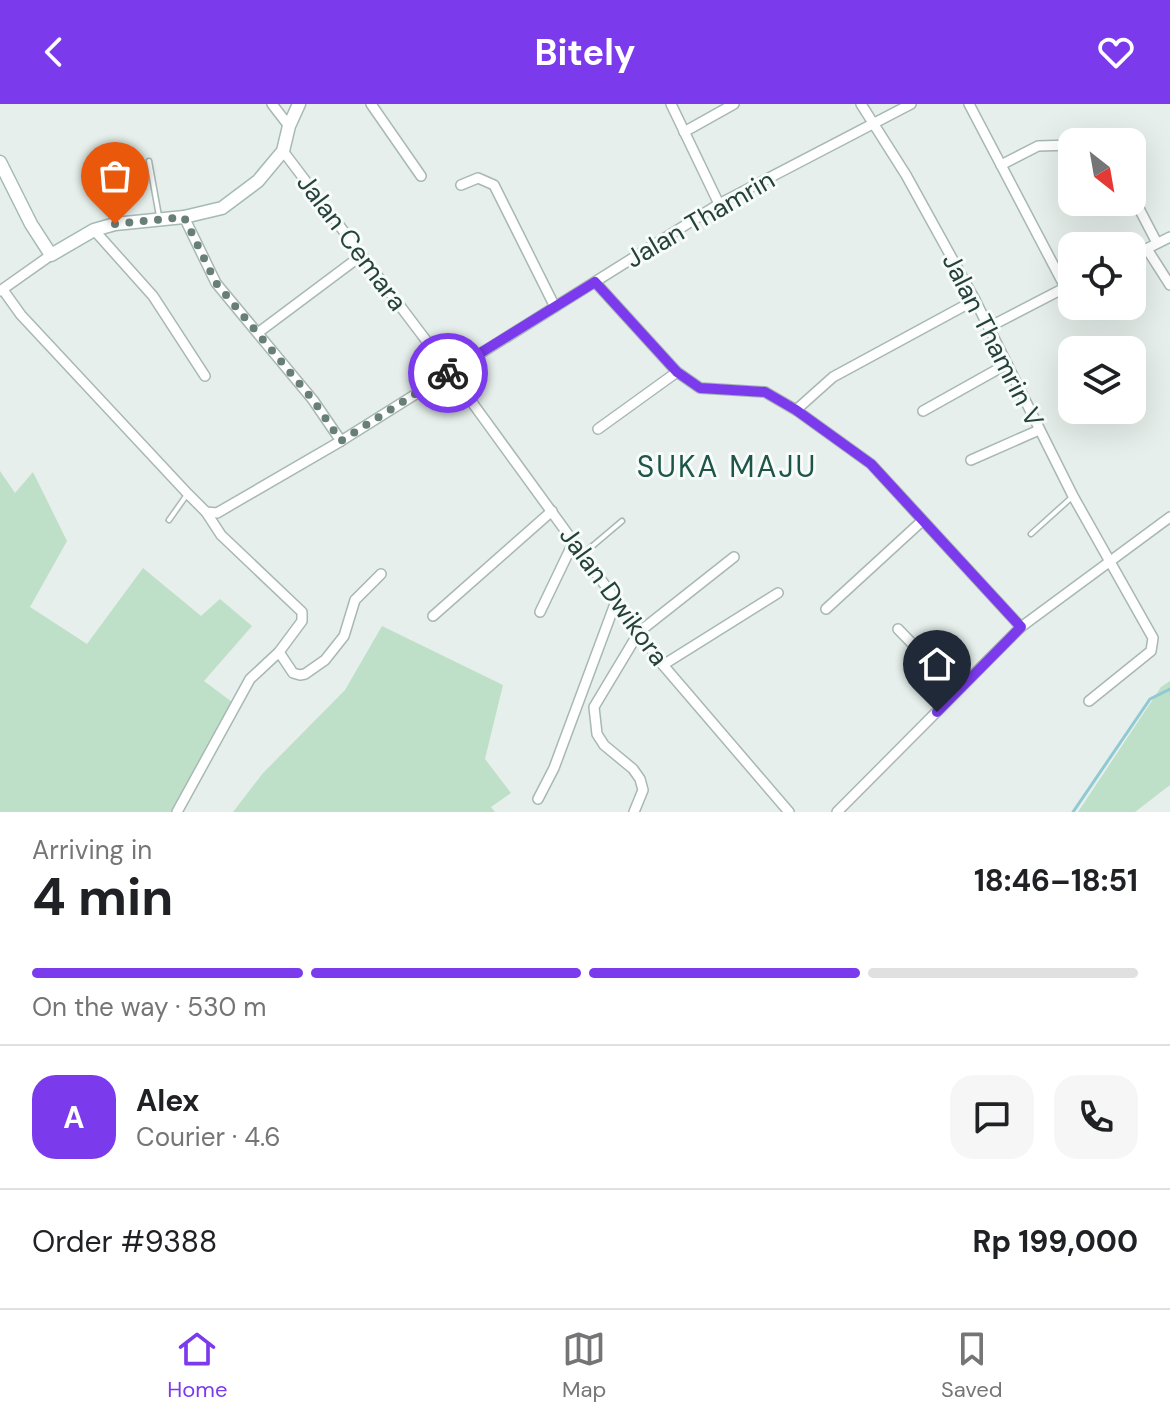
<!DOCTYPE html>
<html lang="en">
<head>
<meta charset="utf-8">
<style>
	body { margin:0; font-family:"DM Sans",sans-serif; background:#f6f6f6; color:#202124; height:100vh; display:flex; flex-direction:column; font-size:30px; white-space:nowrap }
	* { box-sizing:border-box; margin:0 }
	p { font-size:26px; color:#757577 }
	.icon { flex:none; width:44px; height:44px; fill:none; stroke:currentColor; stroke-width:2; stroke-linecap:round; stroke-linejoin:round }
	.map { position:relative; height:708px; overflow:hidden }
	.drawer { display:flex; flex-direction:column; background:#fff; flex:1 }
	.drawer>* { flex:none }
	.needle { width:52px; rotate:149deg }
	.buttons { position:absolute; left:1058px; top:24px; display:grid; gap:16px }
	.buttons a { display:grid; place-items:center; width:88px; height:88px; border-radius:16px; background:#fff; box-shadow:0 8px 32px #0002; font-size:40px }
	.pin { position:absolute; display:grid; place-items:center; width:68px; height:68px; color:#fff; margin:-82px -34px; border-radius:50% 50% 50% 0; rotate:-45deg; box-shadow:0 0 8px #0007 }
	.pin .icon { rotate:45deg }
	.courier { position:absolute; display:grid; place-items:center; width:80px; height:80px; margin:-40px; border:6px solid #7c3aed; border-radius:50%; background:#fff; color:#222; box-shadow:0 2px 10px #0007 }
	.overview em { font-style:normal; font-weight:700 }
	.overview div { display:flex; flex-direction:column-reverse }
	.overview { display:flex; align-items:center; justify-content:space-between; height:136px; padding:0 32px }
	h1 { font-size:52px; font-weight:700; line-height:60px }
	.bar { display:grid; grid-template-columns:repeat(4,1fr); gap:12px 8px; align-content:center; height:96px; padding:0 32px }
	.bar i { height:10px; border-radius:6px; background:#e0e0e0 }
	.bar .on { background:#7c3aed }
	.bar p { grid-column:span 4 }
	.line { display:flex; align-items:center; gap:20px; padding:0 32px; border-top:2px solid #e0e0e0 }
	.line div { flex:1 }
	.round { display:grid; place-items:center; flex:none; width:84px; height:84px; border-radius:24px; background:#f6f6f6 }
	header { display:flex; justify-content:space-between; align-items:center; height:104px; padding:0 32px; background:#7c3aed; color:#fff; font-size:36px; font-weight:700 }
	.menu { display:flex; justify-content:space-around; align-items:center; height:112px; border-top:2px solid #e0e0e0; background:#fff; font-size:22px; color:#757577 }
	.menu a { display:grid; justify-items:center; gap:4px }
	.menu .on { color:#7c3aed }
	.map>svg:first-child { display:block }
	.green { fill:#bfe0c8 }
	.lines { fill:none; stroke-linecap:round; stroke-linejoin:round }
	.stream { stroke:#8ec9d4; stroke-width:3 }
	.lane-casing { stroke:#a8b8b2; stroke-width:7 }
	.street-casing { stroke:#a8b8b2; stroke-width:12 }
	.secondary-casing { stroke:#a4bbb3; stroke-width:15 }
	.lane { stroke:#fff; stroke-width:4 }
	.street { stroke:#fff; stroke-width:9 }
	.secondary { stroke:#fff; stroke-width:12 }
	.done { stroke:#687f78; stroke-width:8; stroke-dasharray:0 14.4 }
	.route { stroke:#7c3aed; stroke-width:10 }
	.labels { text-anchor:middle; stroke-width:6; stroke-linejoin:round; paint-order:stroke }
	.street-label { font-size:26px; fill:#24423a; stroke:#f7fbf9 }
	.quarter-label { font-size:30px; letter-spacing:2px; fill:#1f5548; stroke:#f7fbf9 }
</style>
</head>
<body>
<header><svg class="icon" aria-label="back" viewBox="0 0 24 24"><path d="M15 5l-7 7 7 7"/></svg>Bitely<svg class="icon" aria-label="heart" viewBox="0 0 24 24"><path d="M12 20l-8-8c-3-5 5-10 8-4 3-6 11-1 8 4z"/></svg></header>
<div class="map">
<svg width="1170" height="708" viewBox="0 0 1170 708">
	<rect width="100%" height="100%" fill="#e6efeb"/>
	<g class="green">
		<polygon points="0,367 15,389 33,368 67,437 30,503 87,540 143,464 201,512 220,495 252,522 204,577 232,598 172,708 0,708"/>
		<polygon points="382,522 503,581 485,655 511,689 491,703 495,708 233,708 263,669 345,586"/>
		<polygon points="1170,577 1170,681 1135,708 1078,708 1161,583"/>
	</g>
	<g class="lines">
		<polyline class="stream" points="1073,708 1150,595 1170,585"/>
		<g class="lane-casing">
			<g id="lane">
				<polyline points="149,57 159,112"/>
				<polyline points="169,416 186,392"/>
				<polyline points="1031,430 1071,394"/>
				<polyline points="583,450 622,417"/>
			</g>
		</g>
		<g class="street-casing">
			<g id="street">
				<polyline points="272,0 289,22"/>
				<polyline points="371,0 421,72"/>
				<polyline points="671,0 719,100"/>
				<polyline points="861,0 906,71 975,196 1073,392 1153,534 1151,547 1089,597"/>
				<polyline points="969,0 1065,183"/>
				<polyline points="684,28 734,0"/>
				<polyline points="283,47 450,268 663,561 789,708"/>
				<polyline points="1001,61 1038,42 1072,41"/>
				<polyline points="461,81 478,74 494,81 555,203"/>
				<polyline points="1132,91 1157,139"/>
				<polyline points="184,113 216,179 313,296 341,337"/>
				<polyline points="94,126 153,192 205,272"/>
				<polyline points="1147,145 1170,181"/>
				<polyline points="1132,152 1170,133"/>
				<polyline points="595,178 677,268 700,284 765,288 796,306 871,360 1021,523"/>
				<polyline points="3,186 21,211 188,390 206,408 217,409 341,337 719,100 911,0"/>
				<polyline points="0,187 51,151"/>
				<polyline points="989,223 1072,180"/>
				<polyline points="259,228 362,151"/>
				<polyline points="796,306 833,273 975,196"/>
				<polyline points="923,307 1007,260"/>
				<polyline points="598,325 677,268"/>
				<polyline points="971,356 1039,326"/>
				<polyline points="826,505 922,417"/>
				<polyline points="540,508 574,437"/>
				<polyline points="433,512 552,407"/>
				<polyline points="898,525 957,586"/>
				<polyline points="279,548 293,569 300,571 305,570 325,556 344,532 355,496 381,470"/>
				<polyline points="663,561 778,489"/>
				<polyline points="538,695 554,664 616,497"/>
				<polyline points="177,708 250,575 279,548 302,517 302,508 221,431 206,408"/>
				<polyline points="634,708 643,686 640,675 633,665 604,641 597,630 594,603 639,528 734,453"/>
				<polyline points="837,708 1021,523 1170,413"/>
			</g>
		</g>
		<g class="secondary-casing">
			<polyline id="secondary" points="0,58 31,120 51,151 94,126 115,120 184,113 222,104 258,77 283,47 289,22 299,0"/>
		</g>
		<use href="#lane" class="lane"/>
		<use href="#street" class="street"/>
		<use href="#secondary" class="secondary"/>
	</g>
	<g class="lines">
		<polyline class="done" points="115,120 184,113 216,179 313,296 341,337 448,269"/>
		<polyline class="route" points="448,269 595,178 677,268 700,284 765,288 796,306 871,360 1021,523 937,608"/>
	</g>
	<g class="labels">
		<g class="street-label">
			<text transform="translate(700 115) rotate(-30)" y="9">Jalan Thamrin</text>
			<text transform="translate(352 138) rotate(53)" y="9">Jalan Cemara</text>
			<text transform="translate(993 236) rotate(63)" y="9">Jalan Thamrin V</text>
			<text transform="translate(614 492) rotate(54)" y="9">Jalan Dwikora</text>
		</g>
		<g class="quarter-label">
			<text x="727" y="373">SUKA MAJU</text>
		</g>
	</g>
</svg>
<div class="buttons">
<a><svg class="needle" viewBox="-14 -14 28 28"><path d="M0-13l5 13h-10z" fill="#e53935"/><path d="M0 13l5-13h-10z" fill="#757577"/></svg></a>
<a><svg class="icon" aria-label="locate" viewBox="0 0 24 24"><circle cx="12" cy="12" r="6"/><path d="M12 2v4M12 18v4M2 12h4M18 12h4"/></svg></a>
<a><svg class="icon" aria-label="layers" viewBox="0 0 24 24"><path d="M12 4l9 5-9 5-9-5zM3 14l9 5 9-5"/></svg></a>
</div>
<div class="pin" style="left:115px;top:120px;background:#ea580c"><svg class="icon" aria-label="bag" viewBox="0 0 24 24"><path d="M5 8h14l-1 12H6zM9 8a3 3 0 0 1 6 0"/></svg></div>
<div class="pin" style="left:937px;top:608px;background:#1f2937"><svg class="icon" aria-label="home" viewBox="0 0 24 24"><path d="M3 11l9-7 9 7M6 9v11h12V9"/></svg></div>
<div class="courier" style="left:448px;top:269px"><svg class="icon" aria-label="bike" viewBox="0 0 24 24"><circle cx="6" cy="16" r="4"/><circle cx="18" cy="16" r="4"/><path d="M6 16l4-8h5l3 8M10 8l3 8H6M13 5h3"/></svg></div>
</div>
<section class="drawer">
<div class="overview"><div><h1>4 min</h1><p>Arriving in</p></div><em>18:46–18:51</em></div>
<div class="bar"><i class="on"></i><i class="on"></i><i class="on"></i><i></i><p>On the way · 530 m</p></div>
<div class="line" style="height:144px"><b class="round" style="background:#7c3aed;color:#fff">A</b><div><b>Alex</b><p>Courier · 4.6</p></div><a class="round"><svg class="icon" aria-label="chat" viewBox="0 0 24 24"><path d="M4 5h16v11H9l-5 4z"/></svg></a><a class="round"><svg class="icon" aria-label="phone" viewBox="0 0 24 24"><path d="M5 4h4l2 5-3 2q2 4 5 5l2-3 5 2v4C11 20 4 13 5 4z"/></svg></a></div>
<div class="line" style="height:104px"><div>Order #9388</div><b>Rp 199,000</b></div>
</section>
<nav class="menu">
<a class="on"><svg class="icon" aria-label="home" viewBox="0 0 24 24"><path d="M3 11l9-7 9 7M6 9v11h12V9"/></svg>Home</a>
<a><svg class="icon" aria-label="map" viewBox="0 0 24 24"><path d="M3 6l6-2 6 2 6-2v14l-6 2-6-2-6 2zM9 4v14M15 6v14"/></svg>Map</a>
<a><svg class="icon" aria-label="saved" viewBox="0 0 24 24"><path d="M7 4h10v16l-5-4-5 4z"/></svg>Saved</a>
</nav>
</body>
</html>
